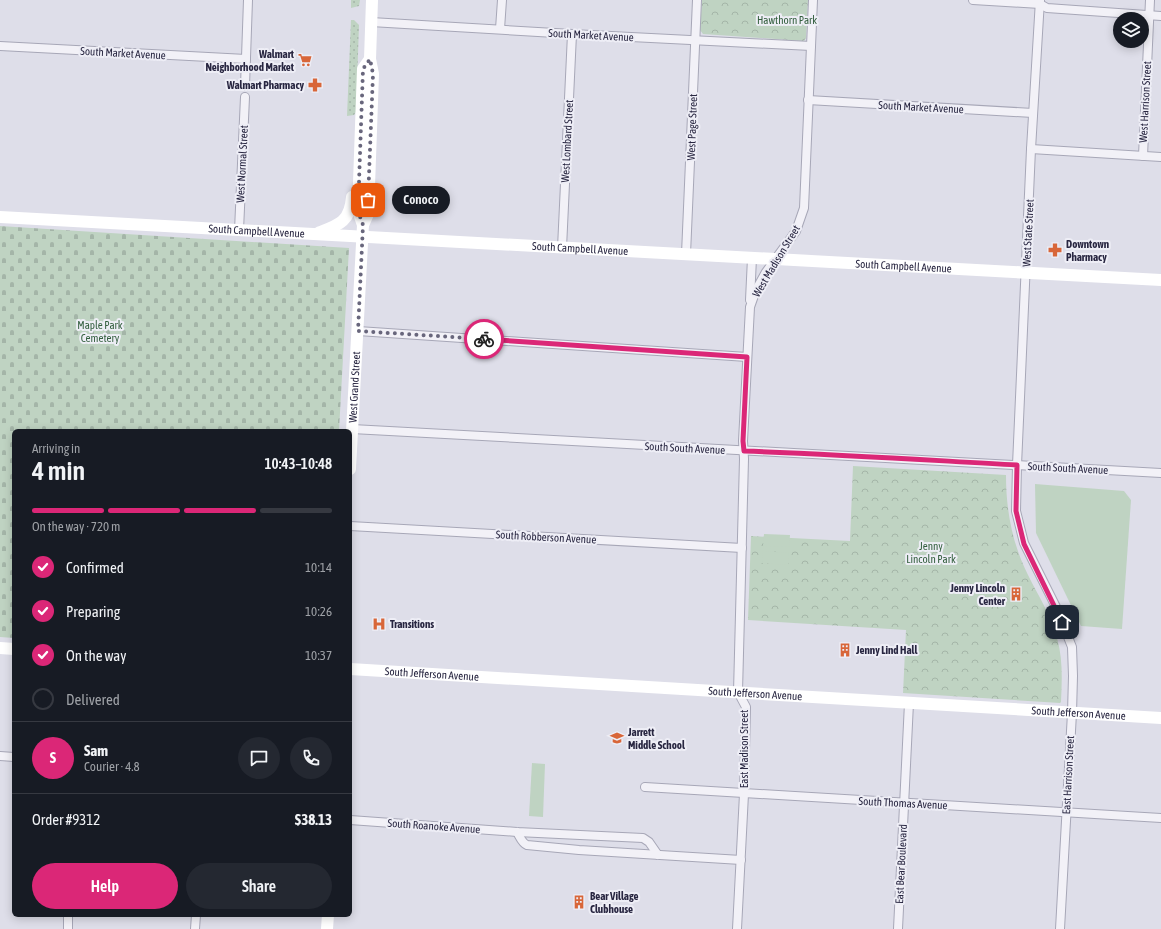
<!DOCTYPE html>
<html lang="en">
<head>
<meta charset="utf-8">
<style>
	body { margin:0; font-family:"Asap Condensed",sans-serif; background:#242831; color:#f1f3f6; height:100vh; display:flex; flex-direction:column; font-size:15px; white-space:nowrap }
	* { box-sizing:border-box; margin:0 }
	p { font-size:13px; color:#9ea1a6 }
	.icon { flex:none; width:22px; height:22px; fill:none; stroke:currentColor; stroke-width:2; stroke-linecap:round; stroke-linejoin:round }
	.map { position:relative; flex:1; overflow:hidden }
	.panel { position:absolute; left:12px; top:429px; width:340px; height:488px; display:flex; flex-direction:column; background:#171b24; border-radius:6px; box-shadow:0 2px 10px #0003 }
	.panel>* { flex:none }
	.buttons { position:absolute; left:1113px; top:12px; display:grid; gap:8px }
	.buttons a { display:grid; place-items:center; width:36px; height:36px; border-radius:50%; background:#171b24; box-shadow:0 2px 10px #0003; font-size:20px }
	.pin { position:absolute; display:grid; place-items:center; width:34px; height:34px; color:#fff; margin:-17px; border-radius:8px; box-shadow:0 2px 6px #0006 }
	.courier { position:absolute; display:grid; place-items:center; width:40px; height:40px; margin:-20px; border:3px solid #db2777; border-radius:50%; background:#fff; color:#222; box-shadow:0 1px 5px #0007 }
	.bubble { position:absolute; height:28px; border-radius:14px; background:#171b24; box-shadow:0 2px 10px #0003; font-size:13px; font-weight:600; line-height:28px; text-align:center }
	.head em { font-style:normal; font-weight:600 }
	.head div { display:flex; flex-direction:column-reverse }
	.head { display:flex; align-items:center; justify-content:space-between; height:68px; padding:0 20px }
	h1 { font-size:26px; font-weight:600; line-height:30px }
	.bar { display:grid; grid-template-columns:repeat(4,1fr); gap:6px 4px; align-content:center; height:48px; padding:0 20px }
	.bar i { height:5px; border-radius:3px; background:#363941 }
	.bar .on { background:#db2777 }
	.bar p { grid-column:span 4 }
	.line { display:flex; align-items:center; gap:10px; padding:0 20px; border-top:1px solid #363941 }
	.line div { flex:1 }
	.round { display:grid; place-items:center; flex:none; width:42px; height:42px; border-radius:21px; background:#242831 }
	ol { padding:0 20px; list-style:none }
	li { display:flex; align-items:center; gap:12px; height:44px }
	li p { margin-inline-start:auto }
	li .icon { padding:4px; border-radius:50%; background:#db2777; color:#fff; stroke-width:4 }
	li:last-child { color:#9ea1a6 }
	li i { width:22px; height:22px; border:2px solid #363941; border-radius:50% }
	.button { display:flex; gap:8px; margin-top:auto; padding:8px 20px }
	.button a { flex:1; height:46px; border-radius:24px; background:#db2777; color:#fff; font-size:16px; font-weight:600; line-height:46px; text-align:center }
	.button a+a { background:#242831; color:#f1f3f6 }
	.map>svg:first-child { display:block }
	.grass { fill:url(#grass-dots) }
	.cemetery { fill:url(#cemetery-stones) }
	.park { fill:url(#park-crowns) }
	.pitch { fill:#bfd3c2 }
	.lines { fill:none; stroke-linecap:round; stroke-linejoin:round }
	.street-casing { stroke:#a7a7b7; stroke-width:10 }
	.street { stroke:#f2f1f7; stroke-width:8 }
	.secondary { stroke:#fff; stroke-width:12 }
	.done { stroke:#68667c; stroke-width:4; stroke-dasharray:0 7.2 }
	.route { stroke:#db2777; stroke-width:5 }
	.labels { text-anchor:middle; stroke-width:4; stroke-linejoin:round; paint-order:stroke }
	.park-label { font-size:11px; fill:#325e3d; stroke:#eeeef6 }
	.street-label { font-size:11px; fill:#282641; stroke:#eeeef6 }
	.poi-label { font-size:11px; font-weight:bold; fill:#282641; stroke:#eeeef6; text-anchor:start }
</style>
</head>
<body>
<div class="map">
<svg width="1161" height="929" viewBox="0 0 1161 929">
	<defs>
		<pattern id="grass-dots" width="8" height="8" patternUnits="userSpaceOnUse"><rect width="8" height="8" fill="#bfd3c2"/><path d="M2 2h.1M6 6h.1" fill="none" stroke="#a4b5a8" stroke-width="1.8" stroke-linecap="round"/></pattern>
		<pattern id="cemetery-stones" width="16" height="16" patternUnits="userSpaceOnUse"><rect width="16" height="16" fill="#bfd3c2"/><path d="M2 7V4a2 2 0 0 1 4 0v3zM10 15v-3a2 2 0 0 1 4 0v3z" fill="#a4b5a8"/></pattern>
		<pattern id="park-crowns" width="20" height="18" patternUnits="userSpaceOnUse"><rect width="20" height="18" fill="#bfd3c2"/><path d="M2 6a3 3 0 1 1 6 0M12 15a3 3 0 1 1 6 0" fill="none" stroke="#a4b5a8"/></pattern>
	</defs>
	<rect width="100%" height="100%" fill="#dedee9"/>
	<g class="grass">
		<polygon points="351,0 360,0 359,6 351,8"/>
		<polygon points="351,20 354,20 359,25 356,112 354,115 347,116"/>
	</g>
	<polygon class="cemetery" points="0,226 349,248 339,431 14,431 14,638 0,637"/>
	<g class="park">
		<polygon points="702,0 808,0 806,38 804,41 703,34 700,30"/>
		<path d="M 853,466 L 1006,475 C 1006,510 1012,543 1028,575 C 1038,596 1052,616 1057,638 C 1063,659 1062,680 1061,702 L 1060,703 L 903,693 L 906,630 L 748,620 L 751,536 L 850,541 Z"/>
	</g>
	<g class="pitch">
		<polygon points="1035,484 1124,491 1131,500 1122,629 1081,626 1036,533"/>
		<polygon points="764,534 790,535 789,547 763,546"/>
		<polygon points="763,551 789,553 788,565 762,563"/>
		<polygon points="532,763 545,764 543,817 529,816"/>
	</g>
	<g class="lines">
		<g class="street-casing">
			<g id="street">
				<polyline points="973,0 1040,4 1047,8 1161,16"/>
				<polyline points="1040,0 1031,149 1017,465 1016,511 1024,543 1056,607 1072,647 1073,676 1072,713 1060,929"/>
				<polyline points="371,22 572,34 811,46"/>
				<polyline points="500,29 502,0"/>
				<polyline points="0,46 246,59"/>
				<polyline points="245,86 248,0"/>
				<polyline points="808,100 1033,113"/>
				<polyline points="1031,149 1161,157"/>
				<polyline points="1143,156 1150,0"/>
				<polyline points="239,230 245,97"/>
				<polyline points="562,248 572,34"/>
				<polyline points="686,254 697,0"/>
				<polyline points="750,300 752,258"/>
				<polyline points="358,331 747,357"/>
				<polyline points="352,429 1161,473"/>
				<polyline points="350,526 742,548"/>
				<polyline points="0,756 14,757"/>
				<polyline points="645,787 1161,818"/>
				<polyline points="350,820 517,832 643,838 649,842 658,855"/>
				<path d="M 517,832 C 520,837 522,843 527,845 L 579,850 L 741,860"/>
				<polyline points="68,929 68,915"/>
				<polyline points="195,929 196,915"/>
				<polyline points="737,929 744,794 746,707 738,692 744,459 743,441 750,307 756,290 766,272 796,231 804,208 813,0"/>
				<polyline points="898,929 909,703"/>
			</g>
		</g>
		<use href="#street" class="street"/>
		<g class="secondary">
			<path id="s1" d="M 0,217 L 1161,280"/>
			<polyline points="363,225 358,211 363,69 370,59"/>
			<path d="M 318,233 C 339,225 350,222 352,197"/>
			<path id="s2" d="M 350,469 L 363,225 L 368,214 L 373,74 L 370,59 L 372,0"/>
			<polyline points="0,648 14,649"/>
			<path id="s3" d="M 350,669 L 1161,718"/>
			<polyline points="327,929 328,915"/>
		</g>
	</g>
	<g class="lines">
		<polyline class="done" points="368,200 373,74 370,59 363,69 358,211 363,225 358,331 484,339"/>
		<path class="route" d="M 484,339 L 747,357 L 743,441 L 744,451 C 835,454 926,460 1017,465 L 1016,511 L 1024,544 L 1062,622"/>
	</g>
	<defs>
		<g id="supermarket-bare" transform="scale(1.08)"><path d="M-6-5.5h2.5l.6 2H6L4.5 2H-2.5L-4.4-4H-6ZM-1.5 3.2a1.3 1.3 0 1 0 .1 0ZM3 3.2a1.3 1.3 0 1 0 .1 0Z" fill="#d86639" stroke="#eeeef6" stroke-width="2.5" paint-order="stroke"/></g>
		<g id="pharmacy-bare" transform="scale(1.08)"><path d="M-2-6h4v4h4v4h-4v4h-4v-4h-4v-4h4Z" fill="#d86639" stroke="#eeeef6" stroke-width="2.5" paint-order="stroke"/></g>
		<g id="building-bare" transform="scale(1.08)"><path d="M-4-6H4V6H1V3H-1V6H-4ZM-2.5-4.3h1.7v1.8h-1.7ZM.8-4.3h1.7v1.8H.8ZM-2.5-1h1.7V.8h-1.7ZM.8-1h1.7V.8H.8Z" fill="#d86639" stroke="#eeeef6" stroke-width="2.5" paint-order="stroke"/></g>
		<g id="hospital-bare" transform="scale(1.08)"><path d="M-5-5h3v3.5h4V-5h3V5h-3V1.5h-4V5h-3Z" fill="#d86639" stroke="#eeeef6" stroke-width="2.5" paint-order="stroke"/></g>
		<g id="school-bare" transform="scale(1.08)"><path d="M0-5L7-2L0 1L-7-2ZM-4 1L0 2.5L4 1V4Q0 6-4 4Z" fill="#d86639" stroke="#eeeef6" stroke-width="2.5" paint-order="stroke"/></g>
	</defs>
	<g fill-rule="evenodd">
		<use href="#supermarket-bare" x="305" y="60"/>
		<use href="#pharmacy-bare" x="315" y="85"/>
		<use href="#pharmacy-bare" x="1055" y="250"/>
		<use href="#building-bare" x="1016" y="594"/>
		<use href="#hospital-bare" x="379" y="624"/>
		<use href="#building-bare" x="845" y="650"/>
		<use href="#school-bare" x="617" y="738"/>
		<use href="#building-bare" x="579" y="902"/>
	</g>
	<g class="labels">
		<g class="park-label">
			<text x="787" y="24">Hawthorn Park</text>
			<text x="100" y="329">Maple Park<tspan x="100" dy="13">Cemetery</tspan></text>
			<text x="931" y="550">Jenny<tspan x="931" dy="13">Lincoln Park</tspan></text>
		</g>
		<g class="street-label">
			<text transform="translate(591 35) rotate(3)" y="4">South Market Avenue</text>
			<text transform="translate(123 53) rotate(3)" y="4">South Market Avenue</text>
			<text transform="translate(1145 102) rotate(-87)" y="4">West Harrison Street</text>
			<text transform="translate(921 107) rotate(3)" y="4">South Market Avenue</text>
			<text transform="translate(692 127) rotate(-88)" y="4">West Page Street</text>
			<text transform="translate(567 141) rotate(-87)" y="4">West Lombard Street</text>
			<text transform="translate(242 164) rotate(-87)" y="4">West Normal Street</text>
			<text dy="4" stroke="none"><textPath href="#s1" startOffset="257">South Campbell Avenue</textPath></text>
			<text transform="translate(1028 233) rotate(-87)" y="4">West State Street</text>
			<text dy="4" stroke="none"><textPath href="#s1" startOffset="581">South Campbell Avenue</textPath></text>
			<text transform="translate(776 261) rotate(-59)" y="4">West Madison Street</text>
			<text dy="4" stroke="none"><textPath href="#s1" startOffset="905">South Campbell Avenue</textPath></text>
			<text dy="4" stroke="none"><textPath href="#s2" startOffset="82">West Grand Street</textPath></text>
			<text transform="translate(685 448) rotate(3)" y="4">South South Avenue</text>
			<text transform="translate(1068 468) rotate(3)" y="4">South South Avenue</text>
			<text transform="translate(546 537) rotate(3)" y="4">South Robberson Avenue</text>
			<text dy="4" stroke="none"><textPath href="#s3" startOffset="82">South Jefferson Avenue</textPath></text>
			<text dy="4" stroke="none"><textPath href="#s3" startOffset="406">South Jefferson Avenue</textPath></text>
			<text dy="4" stroke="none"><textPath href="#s3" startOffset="730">South Jefferson Avenue</textPath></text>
			<text transform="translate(744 749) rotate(-90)" y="4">East Madison Street</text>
			<text transform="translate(1068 775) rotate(-87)" y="4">East Harrison Street</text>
			<text transform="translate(903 803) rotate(3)" y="4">South Thomas Avenue</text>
			<text transform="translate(434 826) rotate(4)" y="4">South Roanoke Avenue</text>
			<text transform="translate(901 864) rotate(-87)" y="4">East Bear Boulevard</text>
		</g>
		<g class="poi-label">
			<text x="294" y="58" text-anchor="end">Walmart<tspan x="294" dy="13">Neighborhood Market</tspan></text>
			<text x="304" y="89" text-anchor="end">Walmart Pharmacy</text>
			<text x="1066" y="248">Downtown<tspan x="1066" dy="13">Pharmacy</tspan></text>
			<text x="1005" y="592" text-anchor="end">Jenny Lincoln<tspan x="1005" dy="13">Center</tspan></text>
			<text x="390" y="628">Transitions</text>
			<text x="856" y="654">Jenny Lind Hall</text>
			<text x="628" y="736">Jarrett<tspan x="628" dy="13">Middle School</tspan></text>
			<text x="590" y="900">Bear Village<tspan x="590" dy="13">Clubhouse</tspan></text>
		</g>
	</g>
</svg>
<div class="buttons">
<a><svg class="icon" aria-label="layers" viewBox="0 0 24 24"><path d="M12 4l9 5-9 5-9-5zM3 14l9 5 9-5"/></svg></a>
</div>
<div class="pin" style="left:368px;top:200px;background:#ea580c"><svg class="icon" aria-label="bag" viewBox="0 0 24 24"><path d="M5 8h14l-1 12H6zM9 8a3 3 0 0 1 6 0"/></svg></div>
<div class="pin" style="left:1062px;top:622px;background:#1f2937"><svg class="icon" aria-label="home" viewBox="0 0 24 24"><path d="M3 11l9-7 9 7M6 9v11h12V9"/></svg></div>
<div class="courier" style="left:484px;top:339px"><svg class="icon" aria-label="bike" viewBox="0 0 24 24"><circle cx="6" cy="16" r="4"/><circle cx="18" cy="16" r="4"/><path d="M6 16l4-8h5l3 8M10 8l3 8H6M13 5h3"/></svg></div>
<div class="bubble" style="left:392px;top:186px;width:58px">Conoco</div>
<section class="panel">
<div class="head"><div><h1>4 min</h1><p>Arriving in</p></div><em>10:43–10:48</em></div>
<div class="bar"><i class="on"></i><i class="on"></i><i class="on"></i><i></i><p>On the way · 720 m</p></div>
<ol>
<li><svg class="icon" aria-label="check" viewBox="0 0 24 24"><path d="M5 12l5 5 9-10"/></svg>Confirmed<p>10:14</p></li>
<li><svg class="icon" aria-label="check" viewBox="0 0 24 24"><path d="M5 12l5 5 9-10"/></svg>Preparing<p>10:26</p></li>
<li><svg class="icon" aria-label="check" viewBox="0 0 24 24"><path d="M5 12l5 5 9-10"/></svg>On the way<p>10:37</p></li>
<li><i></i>Delivered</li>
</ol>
<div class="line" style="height:72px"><b class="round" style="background:#db2777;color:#fff">S</b><div><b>Sam</b><p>Courier · 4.8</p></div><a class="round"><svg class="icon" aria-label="chat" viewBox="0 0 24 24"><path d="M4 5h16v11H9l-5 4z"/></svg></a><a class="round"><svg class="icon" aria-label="phone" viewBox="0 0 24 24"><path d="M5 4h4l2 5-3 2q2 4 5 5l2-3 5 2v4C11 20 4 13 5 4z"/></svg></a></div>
<div class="line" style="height:52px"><div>Order #9312</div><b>$38.13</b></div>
<div class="button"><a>Help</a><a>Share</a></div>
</section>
</div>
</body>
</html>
